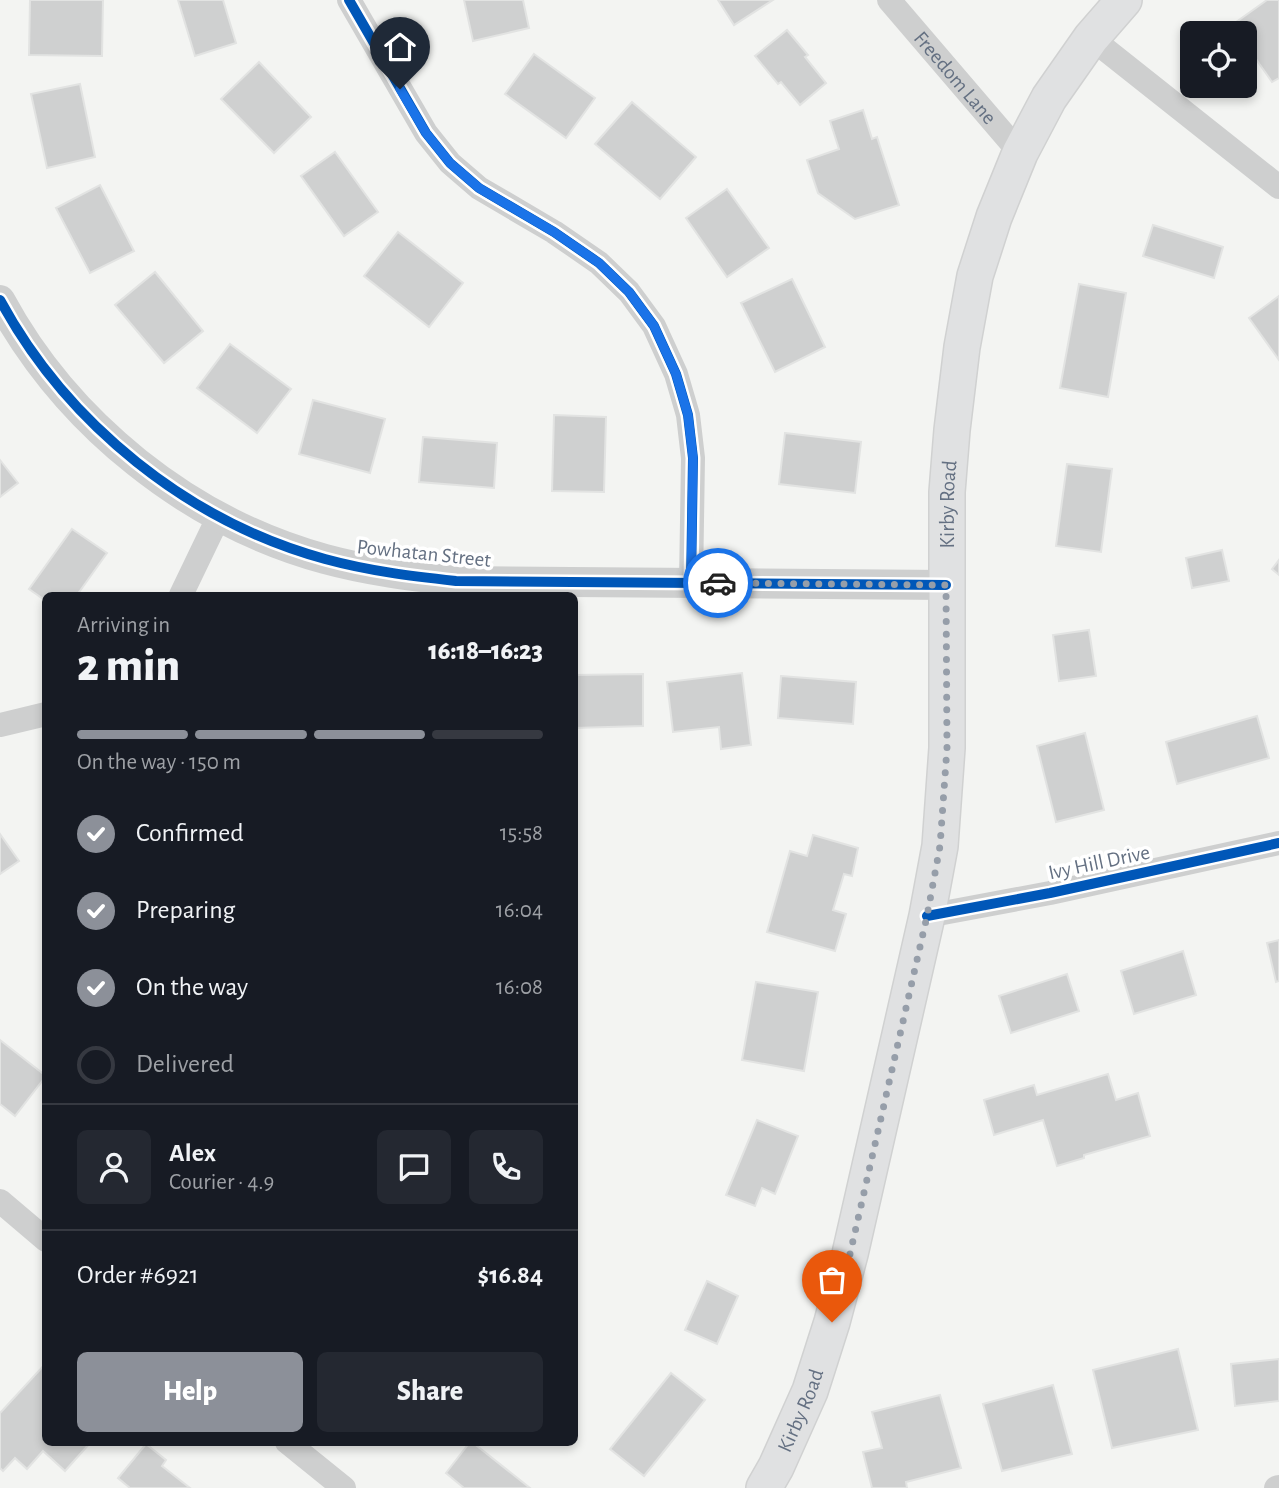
<!DOCTYPE html>
<html lang="en">
<head>
<meta charset="utf-8">
<style>
	body { margin:0; font-family:"Alegreya Sans",sans-serif; background:#242831; color:#f1f3f6; height:100vh; display:flex; flex-direction:column; font-size:26px; white-space:nowrap }
	* { box-sizing:border-box; margin:0 }
	p { font-size:23px; color:#9ea1a6 }
	.icon { flex:none; width:38px; height:38px; fill:none; stroke:currentColor; stroke-width:2; stroke-linecap:round; stroke-linejoin:round }
	.map { position:relative; flex:1; overflow:hidden }
	.sheet { position:absolute; left:42px; top:592px; width:536px; height:854px; display:flex; flex-direction:column; background:#171b24; border-radius:10px; box-shadow:0 4px 10px #0003 }
	.sheet>* { flex:none }
	.buttons { position:absolute; left:1180px; top:21px; display:grid; gap:14px }
	.buttons a { display:grid; place-items:center; width:77px; height:77px; border-radius:10px; background:#171b24; box-shadow:0 4px 10px #0003; font-size:35px }
	.pin { position:absolute; display:grid; place-items:center; width:60px; height:60px; color:#fff; margin:-72px -30px; border-radius:50% 50% 50% 0; rotate:-45deg; box-shadow:0 0 7px #0007 }
	.pin .icon { rotate:45deg }
	.courier { position:absolute; display:grid; place-items:center; width:70px; height:70px; margin:-35px; border:5px solid #1a73e8; border-radius:50%; background:#fff; color:#222; box-shadow:0 2px 9px #0007 }
	.summary em { font-style:normal; font-weight:800 }
	.summary div { display:flex; flex-direction:column-reverse }
	.summary { display:flex; align-items:center; justify-content:space-between; height:119px; padding:0 35px }
	h1 { font-size:46px; font-weight:800; line-height:52px }
	.bar { display:grid; grid-template-columns:repeat(4,1fr); gap:10px 7px; align-content:center; height:84px; padding:0 35px }
	.bar i { height:9px; border-radius:5px; background:#363941 }
	.bar .current { background:#8c9099 }
	.bar p { grid-column:span 4 }
	.line { display:flex; align-items:center; gap:18px; padding:0 35px; border-top:2px solid #363941 }
	.line div { flex:1 }
	.round { display:grid; place-items:center; flex:none; width:74px; height:74px; border-radius:10px; background:#242831 }
	ol { padding:0 35px; list-style:none }
	li { display:flex; align-items:center; gap:21px; height:77px }
	li p { margin-inline-start:auto }
	li .icon { padding:7px; border-radius:50%; background:#8c9099; color:#fff; stroke-width:4 }
	li:last-child { color:#9ea1a6 }
	li i { width:38px; height:38px; border:4px solid #363941; border-radius:50% }
	.cta { display:flex; gap:14px; margin-top:auto; padding:14px 35px }
	.cta a { flex:1; height:80px; border-radius:10px; background:#8c9099; color:#fff; font-size:28px; font-weight:800; line-height:80px; text-align:center }
	.cta a+a { background:#242831; color:#f1f3f6 }
	.map>svg:first-child { display:block }
	.building { fill:#cfd0d0; stroke:#e2e3e2; stroke-width:2 }
	.lines { fill:none; stroke-linecap:round; stroke-linejoin:round }
	.secondary-casing { stroke:#d0d1d1; stroke-width:38 }
	.minor { stroke:#cecfcf; stroke-width:24 }
	.tertiary { stroke:#cecfcf; stroke-width:30 }
	.secondary { stroke:#e0e1e2; stroke-width:35 }
	.cycleway-casing { stroke:#fff; stroke-width:15 }
	.cycleway { stroke:#0057b8; stroke-width:10 }
	.done { stroke:#969ea9; stroke-width:7; stroke-dasharray:0 12.6 }
	.route { stroke:#1a73e8; stroke-width:9 }
	.labels { text-anchor:middle; stroke-width:7; stroke-linejoin:round; paint-order:stroke }
	.street-label { font-size:21px; fill:#647082; stroke:#fff }
</style>
</head>
<body>
<div class="map">
<svg width="1279" height="1488" viewBox="0 0 1279 1488">
	<rect width="100%" height="100%" fill="#f3f4f2"/>
	<g class="building">
		<polygon points="30,0 103,0 102,56 29,55"/>
		<polygon points="178,0 223,0 236,43 195,56"/>
		<polygon points="464,0 523,0 529,28 473,41"/>
		<polygon points="718,0 773,0 734,25"/>
		<polygon points="1267,0 1279,0 1279,78 1272,82 1244,42 1244,33 1238,33 1232,25"/>
		<polygon points="787,30 808,55 805,57 826,83 800,105 781,82 778,84 755,56"/>
		<polygon points="534,54 595,98 566,138 505,94"/>
		<polygon points="259,62 311,117 274,153 221,99"/>
		<polygon points="80,84 95,157 47,168 31,94"/>
		<polygon points="632,102 696,157 660,199 595,144"/>
		<polygon points="863,110 872,139 877,137 899,205 855,219 818,193 807,160 839,149 830,121"/>
		<polygon points="335,152 378,212 344,236 301,176"/>
		<polygon points="100,185 134,251 90,273 56,208"/>
		<polygon points="727,189 769,248 727,277 686,218"/>
		<polygon points="1153,225 1223,247 1214,278 1143,256"/>
		<polygon points="398,232 463,283 429,327 364,276"/>
		<polygon points="155,272 203,331 164,363 115,305"/>
		<polygon points="792,279 825,347 775,372 741,303"/>
		<polygon points="1079,284 1126,293 1108,397 1060,388"/>
		<polygon points="1279,296 1279,360 1249,318"/>
		<polygon points="230,344 291,389 257,433 197,388"/>
		<polygon points="313,400 385,419 370,473 299,454"/>
		<polygon points="554,415 606,417 604,492 552,491"/>
		<polygon points="785,433 861,442 855,493 779,484"/>
		<polygon points="423,437 497,443 494,488 419,482"/>
		<polygon points="0,460 18,483 0,497"/>
		<polygon points="1067,464 1112,469 1101,552 1056,546"/>
		<polygon points="72,529 107,553 77,595 46,595 46,601 29,589"/>
		<polygon points="1222,550 1229,581 1192,588 1186,558"/>
		<polygon points="1279,560 1279,575 1272,569"/>
		<polygon points="1089,630 1096,676 1059,681 1053,635"/>
		<polygon points="742,673 751,745 721,749 719,727 673,732 667,682"/>
		<polygon points="643,674 643,726 574,728 574,675"/>
		<polygon points="781,676 856,682 853,724 778,718"/>
		<polygon points="1257,716 1269,758 1177,784 1166,742"/>
		<polygon points="1085,733 1104,810 1056,822 1037,746"/>
		<polygon points="0,834 19,861 0,874"/>
		<polygon points="813,835 858,848 852,876 844,874 833,910 846,914 835,951 767,932 790,851 807,856"/>
		<polygon points="1279,940 1279,981 1276,982 1267,943"/>
		<polygon points="1183,951 1196,995 1134,1014 1121,971"/>
		<polygon points="1067,974 1079,1011 1011,1033 999,996"/>
		<polygon points="756,982 818,992 804,1071 742,1060"/>
		<polygon points="0,1040 46,1076 15,1116 0,1104"/>
		<polygon points="1108,1074 1116,1100 1138,1093 1150,1136 1084,1155 1084,1158 1057,1166 1043,1120 994,1135 984,1100 1034,1085 1037,1095"/>
		<polygon points="757,1120 798,1136 775,1194 762,1188 755,1206 726,1195"/>
		<polygon points="707,1281 738,1296 717,1344 685,1330"/>
		<polygon points="1178,1349 1198,1430 1112,1448 1093,1370"/>
		<polygon points="1279,1359 1279,1401 1235,1406 1231,1364"/>
		<polygon points="46,1363 46,1442 91,1442 65,1471 43,1451 27,1469 15,1458 3,1471 0,1468 0,1413"/>
		<polygon points="671,1373 705,1400 644,1476 610,1449"/>
		<polygon points="1053,1385 1072,1454 1002,1471 983,1404"/>
		<polygon points="940,1395 961,1468 906,1482 907,1488 872,1488 863,1452 882,1448 872,1412"/>
		<polygon points="470,1442 472,1442 530,1488 464,1488 446,1473"/>
		<polygon points="146,1444 166,1460 162,1466 190,1488 130,1488 118,1478"/>
	</g>
	<g class="lines">
		<g class="secondary-casing">
			<g id="secondary">
				<path id="s2" d="M 764,1488 L 776,1467 L 810,1391 L 832,1322 L 850,1254 L 927,916 L 940,846 L 947,748 L 947,492 L 952,430 L 962,347 L 975,276 L 994,217 L 1020,153 L 1049,98 L 1091,38 L 1124,0"/>
			</g>
		</g>
		<g class="minor">
			<polyline points="349,0 426,133 450,163 479,188 554,232 599,263 629,292 654,326 676,374 688,415 693,458 691,583"/>
			<path id="s1" d="M 889,0 L 1020,153"/>
			<polyline points="1091,38 1279,187"/>
			<polyline points="181,595 219,516"/>
			<polyline points="0,725 46,714"/>
			<polyline points="927,916 1050,893 1279,843"/>
			<polyline points="0,1201 46,1240"/>
			<polyline points="287,1442 344,1488"/>
			<polyline points="1276,1488 1279,1487"/>
		</g>
		<path class="tertiary" d="M 0,300 C 67,424 189,522 325,559 C 369,571 411,576 456,581 L 946,585"/>
		<use href="#secondary" class="secondary"/>
		<g class="cycleway-casing">
			<g id="cycleway">
				<polyline points="349,0 426,133 450,163 479,188 554,232 599,263 629,292 654,326 676,374 688,415 693,458 691,583"/>
				<path d="M 0,300 C 67,424 189,522 325,559 C 369,571 411,576 456,581 L 946,585"/>
				<polyline points="927,916 1050,893 1279,843"/>
			</g>
		</g>
		<use href="#cycleway" class="cycleway"/>
	</g>
	<g class="lines">
		<polyline class="done" points="718,583 946,585 947,748 940,846 927,916 850,1254 832,1322"/>
		<polyline class="route" points="400,89 426,133 450,163 479,188 554,232 599,263 629,292 654,326 676,374 688,415 693,458 691,583 718,583"/>
	</g>
	<g class="labels">
		<g class="street-label">
			<text dy="7" stroke="none"><textPath href="#s1" startOffset="102">Freedom Lane</textPath></text>
			<text dy="7" stroke="none"><textPath href="#s2" startOffset="1010">Kirby Road</textPath></text>
			<text transform="translate(424 553) rotate(6)" y="7">Powhatan Street</text>
			<text transform="translate(1099 862) rotate(-12)" y="7">Ivy Hill Drive</text>
			<text dy="7" stroke="none"><textPath href="#s2" startOffset="86">Kirby Road</textPath></text>
		</g>
	</g>
</svg>
<div class="buttons">
<a><svg class="icon" aria-label="locate" viewBox="0 0 24 24"><circle cx="12" cy="12" r="6"/><path d="M12 2v4M12 18v4M2 12h4M18 12h4"/></svg></a>
</div>
<div class="pin" style="left:832px;top:1322px;background:#ea580c"><svg class="icon" aria-label="bag" viewBox="0 0 24 24"><path d="M5 8h14l-1 12H6zM9 8a3 3 0 0 1 6 0"/></svg></div>
<div class="pin" style="left:400px;top:89px;background:#1f2937"><svg class="icon" aria-label="home" viewBox="0 0 24 24"><path d="M3 11l9-7 9 7M6 9v11h12V9"/></svg></div>
<div class="courier" style="left:718px;top:583px"><svg class="icon" aria-label="car" viewBox="0 0 24 24"><path d="M5 17H2v-5l4-1 3-4h7l3 4 3 1v5h-3M9 17h6M6 11h13"/><circle cx="7" cy="17" r="2"/><circle cx="17" cy="17" r="2"/></svg></div>
<section class="sheet">
<div class="summary"><div><h1>2 min</h1><p>Arriving in</p></div><em>16:18–16:23</em></div>
<div class="bar"><i class="current"></i><i class="current"></i><i class="current"></i><i></i><p>On the way · 150 m</p></div>
<ol>
<li><svg class="icon" aria-label="check" viewBox="0 0 24 24"><path d="M5 12l5 5 9-10"/></svg>Confirmed<p>15:58</p></li>
<li><svg class="icon" aria-label="check" viewBox="0 0 24 24"><path d="M5 12l5 5 9-10"/></svg>Preparing<p>16:04</p></li>
<li><svg class="icon" aria-label="check" viewBox="0 0 24 24"><path d="M5 12l5 5 9-10"/></svg>On the way<p>16:08</p></li>
<li><i></i>Delivered</li>
</ol>
<div class="line" style="height:126px"><a class="round"><svg class="icon" aria-label="person" viewBox="0 0 24 24"><circle cx="12" cy="8" r="4"/><path d="M4 21q1-7 8-7t8 7"/></svg></a><div><b>Alex</b><p>Courier · 4.9</p></div><a class="round"><svg class="icon" aria-label="chat" viewBox="0 0 24 24"><path d="M4 5h16v11H9l-5 4z"/></svg></a><a class="round"><svg class="icon" aria-label="phone" viewBox="0 0 24 24"><path d="M5 4h4l2 5-3 2q2 4 5 5l2-3 5 2v4C11 20 4 13 5 4z"/></svg></a></div>
<div class="line" style="height:91px"><div>Order #6921</div><b>$16.84</b></div>
<div class="cta"><a>Help</a><a>Share</a></div>
</section>
</div>
</body>
</html>
